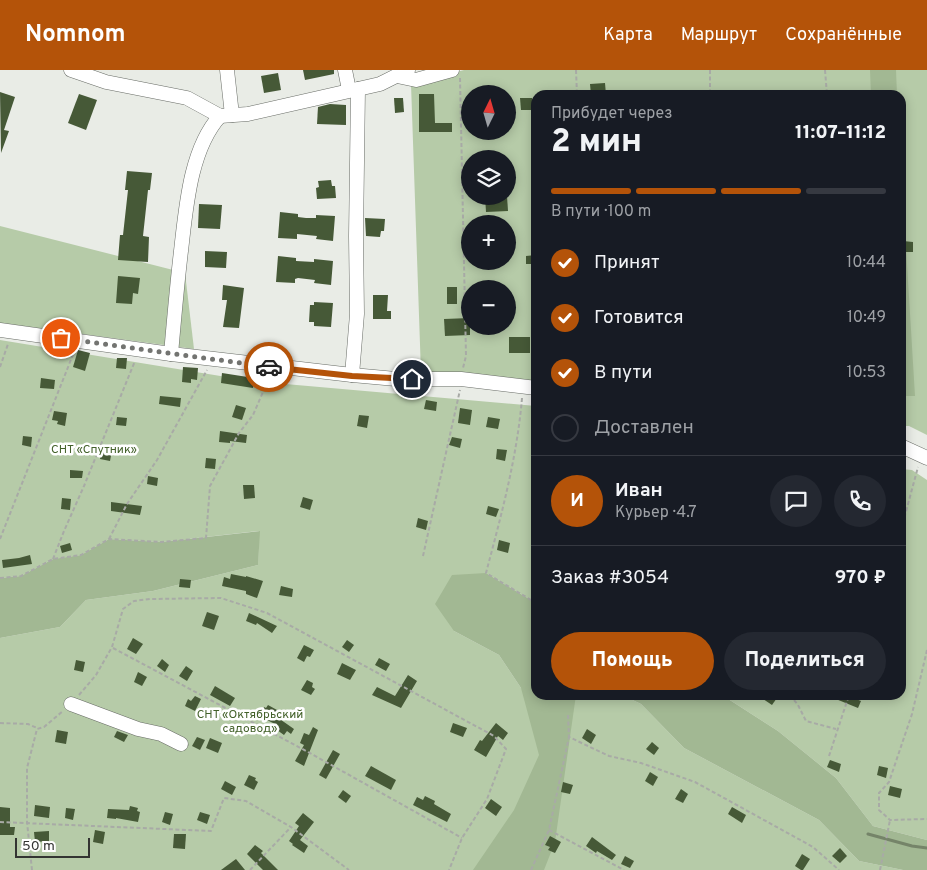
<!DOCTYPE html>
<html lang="ru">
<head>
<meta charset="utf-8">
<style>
	body { margin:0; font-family:Overpass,sans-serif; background:#242831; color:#f1f3f6; height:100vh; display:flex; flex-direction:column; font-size:19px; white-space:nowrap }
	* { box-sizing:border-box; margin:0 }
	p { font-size:16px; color:#9ea1a6 }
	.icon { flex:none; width:28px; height:28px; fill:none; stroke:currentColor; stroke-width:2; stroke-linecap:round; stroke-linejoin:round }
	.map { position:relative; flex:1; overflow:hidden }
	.sheet { position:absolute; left:531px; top:20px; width:375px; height:610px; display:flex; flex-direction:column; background:#171b24; border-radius:15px; box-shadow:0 2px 12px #0003 }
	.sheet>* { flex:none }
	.needle { width:32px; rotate:5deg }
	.controls { position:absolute; left:461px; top:15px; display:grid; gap:10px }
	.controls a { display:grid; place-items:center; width:55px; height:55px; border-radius:50%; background:#171b24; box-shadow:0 2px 12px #0003; font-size:25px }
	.scale { position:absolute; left:15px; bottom:12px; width:75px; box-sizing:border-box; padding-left:5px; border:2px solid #333432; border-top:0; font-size:14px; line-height:18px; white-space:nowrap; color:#333432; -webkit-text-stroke:4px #fff; paint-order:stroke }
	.pin { position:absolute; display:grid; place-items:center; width:42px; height:42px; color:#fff; margin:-21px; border:2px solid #fff; border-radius:50%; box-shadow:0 1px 5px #0007 }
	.courier { position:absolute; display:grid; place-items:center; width:50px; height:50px; margin:-25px; border:4px solid #b45309; border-radius:50%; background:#fff; color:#222; box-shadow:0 1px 6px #0007 }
	.overview em { font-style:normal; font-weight:800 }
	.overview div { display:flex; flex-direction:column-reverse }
	.overview { display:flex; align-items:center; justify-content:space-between; height:85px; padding:0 20px }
	h1 { font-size:32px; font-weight:800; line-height:38px }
	.bar { display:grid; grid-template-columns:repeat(4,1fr); gap:8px 5px; align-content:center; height:60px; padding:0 20px }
	.bar i { height:6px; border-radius:4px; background:#363941 }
	.bar .current { background:#b45309 }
	.bar p { grid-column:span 4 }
	.line { display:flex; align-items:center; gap:12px; padding:0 20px; border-top:1px solid #363941 }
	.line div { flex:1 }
	.round { display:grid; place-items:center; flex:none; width:52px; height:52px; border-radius:26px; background:#242831 }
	ol { padding:0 20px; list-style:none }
	li { display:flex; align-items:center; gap:15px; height:55px }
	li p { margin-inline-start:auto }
	li .icon { padding:5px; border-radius:50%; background:#b45309; color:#fff; stroke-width:4 }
	li:last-child { color:#9ea1a6 }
	li i { width:28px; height:28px; border:2px solid #363941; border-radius:50% }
	.cta { display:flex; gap:10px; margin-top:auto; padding:10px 20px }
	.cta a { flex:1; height:58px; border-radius:30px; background:#b45309; color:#fff; font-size:20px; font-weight:800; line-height:58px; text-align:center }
	.cta a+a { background:#242831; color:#f1f3f6 }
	header { display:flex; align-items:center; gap:30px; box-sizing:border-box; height:70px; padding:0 25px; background:#b45309; color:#fff }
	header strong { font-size:24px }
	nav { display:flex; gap:28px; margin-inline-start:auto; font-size:18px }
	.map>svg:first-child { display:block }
	.green { fill:#b6cba8; fill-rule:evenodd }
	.forest { fill:#a2b893 }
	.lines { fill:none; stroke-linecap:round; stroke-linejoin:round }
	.stream { stroke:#758469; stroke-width:3 }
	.building { fill:#465937 }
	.minor-casing { stroke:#686c66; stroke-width:15 }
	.path { stroke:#a8aaa6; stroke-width:2; stroke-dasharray:4 2.5; stroke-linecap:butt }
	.minor { stroke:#fff; stroke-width:14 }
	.done { stroke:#737471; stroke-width:5; stroke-dasharray:0 9 }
	.route { stroke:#b45309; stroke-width:6 }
	.labels { text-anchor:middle; stroke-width:5; stroke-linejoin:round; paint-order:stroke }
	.park-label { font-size:12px; fill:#43612a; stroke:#fff }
</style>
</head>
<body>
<header>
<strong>Nomnom</strong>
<nav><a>Карта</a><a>Маршрут</a><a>Сохранённые</a></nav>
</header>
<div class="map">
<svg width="927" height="800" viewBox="0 0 927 800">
	<rect width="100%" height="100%" fill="#e9ece6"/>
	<g class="green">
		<path d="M 464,0 L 927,0 L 927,365 L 909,356 L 901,356 L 901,25 L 536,25 L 536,316 L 421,303 L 411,14 ZM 470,24 L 508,24 L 508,61 L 470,61 ZM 470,89 L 508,89 L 508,126 L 470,126 ZM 470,154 L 508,154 L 508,191 L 470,191 ZM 470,219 L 508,219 L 508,256 L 470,256 Z"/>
		<polygon points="0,156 185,203 194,279 0,253"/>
		<polygon points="0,270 251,311 536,336 536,533 486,503 454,561 499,585 521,618 536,625 622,625 641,634 684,678 819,750 859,791 903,800 0,800 0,568 60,557 86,530 153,521 258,495 259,461 161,472 109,469 81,485 53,489 21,506 0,508"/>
		<polygon points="901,399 912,400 927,410 927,770 873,756 836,708 778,661 722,625 901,625"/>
	</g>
	<g class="forest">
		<polygon points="870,0 896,0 897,25 871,25"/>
		<polygon points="901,95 915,326 901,326"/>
		<polygon points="260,461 258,495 153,521 86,530 60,557 0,568 0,508 21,506 53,489 81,485 109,469 161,472"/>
		<polygon points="486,503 536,533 536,625 576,625 555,772 544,800 473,800 514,740 539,685 521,618 499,585 454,561 435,534 452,505"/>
		<polygon points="622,625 722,625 778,661 836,708 873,756 927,770 927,800 903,800 859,791 819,750 684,678 641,634"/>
	</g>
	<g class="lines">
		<polyline class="stream" points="868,764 912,776 927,778"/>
	</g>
	<g class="building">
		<polygon points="303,0 334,0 334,4 305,10"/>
		<polygon points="278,3 281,20 264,23 261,6"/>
		<polygon points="605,13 606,25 591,25 590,14"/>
		<polygon points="0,22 15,27 4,60 9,61 1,83"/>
		<polygon points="79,24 97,30 86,60 68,53"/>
		<polygon points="419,24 434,24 435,53 452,53 452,62 419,62"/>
		<polygon points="394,28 403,28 404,42 395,43"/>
		<polygon points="520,28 532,28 533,40 521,40"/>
		<polygon points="330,34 346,35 346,55 317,54 318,37"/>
		<polygon points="127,101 152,103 150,120 148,120 143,166 149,167 148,192 118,190 120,165 123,165 128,120 125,120"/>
		<polygon points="331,110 332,116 335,116 336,128 317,129 316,118 319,117 318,111"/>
		<polygon points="485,126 507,126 508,141 486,142"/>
		<polygon points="199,134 222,135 220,159 198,158"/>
		<polygon points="280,142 298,144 298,147 306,148 316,148 316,145 335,146 333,171 316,169 317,166 297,164 297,169 278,168"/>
		<polygon points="365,148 385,149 384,161 381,161 380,167 366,166"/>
		<polygon points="903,171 913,172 913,182 903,182"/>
		<polygon points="205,181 227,182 226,198 205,197"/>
		<polygon points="536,185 536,194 526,194 526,186"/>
		<polygon points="278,186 296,188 296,191 314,192 314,189 333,191 331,215 314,213 315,210 298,208 295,209 295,213 276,212"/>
		<polygon points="118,206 140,208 138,224 133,223 132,234 116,233"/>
		<polygon points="223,215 244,218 239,258 223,257 227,230 222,230"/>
		<rect x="447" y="217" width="10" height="17"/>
		<polygon points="373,225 388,225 387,241 391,241 391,249 373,249"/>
		<polygon points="314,232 333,233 331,257 314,256 314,252 309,252 310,235 314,235"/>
		<polygon points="470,248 470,265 445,266 444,249"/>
		<rect x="509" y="267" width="21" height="16"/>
		<polygon points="78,280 90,283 85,301 73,297"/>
		<polygon points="117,288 127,288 126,299 116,298"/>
		<polygon points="183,297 198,298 197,310 191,309 191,313 182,312"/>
		<polygon points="222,303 254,308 253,318 221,313"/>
		<polygon points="41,308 55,310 54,319 40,318"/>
		<polygon points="160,326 181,328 180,337 159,334"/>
		<polygon points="426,330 437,332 436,341 424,339"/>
		<polygon points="236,335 246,338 242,350 232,347"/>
		<polygon points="460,338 472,340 470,355 458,353"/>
		<polygon points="54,341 67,343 65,356 57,354 58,351 52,350"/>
		<polygon points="359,345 369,346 367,358 357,356"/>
		<polygon points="117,347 127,348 126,356 116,355"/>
		<polygon points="488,347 500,349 498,359 486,357"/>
		<polygon points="220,361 247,365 246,373 230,371 230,373 219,372"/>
		<polygon points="23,366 32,367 31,377 22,375"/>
		<polygon points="452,367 462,369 460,378 449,375"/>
		<polygon points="102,378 112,380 110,391 100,389"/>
		<polygon points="497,379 507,380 505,391 496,389"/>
		<polygon points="206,388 216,389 215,399 205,398"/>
		<polygon points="70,400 83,401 82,408 70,408"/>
		<polygon points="148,406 158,408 157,416 147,414"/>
		<polygon points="243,415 254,415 255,428 244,429"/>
		<polygon points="303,427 313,430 310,440 300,437"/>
		<polygon points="62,428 71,429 70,440 61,439"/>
		<polygon points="111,432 142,436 140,445 111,441"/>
		<polygon points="488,436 499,439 496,447 486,444"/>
		<polygon points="418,448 428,451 426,460 416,457"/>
		<polygon points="499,470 510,473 508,483 497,480"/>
		<polygon points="70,473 72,480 62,483 60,476"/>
		<polygon points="30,485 32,494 3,498 2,490 19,488"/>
		<polygon points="231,504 246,507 246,506 263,511 257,528 246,524 246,521 222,516 224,507 230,509"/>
		<polygon points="180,509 191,510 190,518 179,517"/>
		<polygon points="281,516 293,519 292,527 279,525"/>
		<polygon points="207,542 219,546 214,560 202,556"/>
		<polygon points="249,543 277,556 272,563 257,553 256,555 246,551"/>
		<polygon points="133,568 143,574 136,584 127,579"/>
		<polygon points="347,570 354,575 349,582 342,577"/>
		<polygon points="304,575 314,580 310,587 307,586 304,592 297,588"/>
		<polygon points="379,588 390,594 386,601 375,595"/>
		<polygon points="162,589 169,595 165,602 157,596"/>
		<polygon points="76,590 85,592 83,602 74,600"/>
		<polygon points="342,593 356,600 350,610 337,604"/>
		<polygon points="186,596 193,601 187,611 179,606"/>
		<polygon points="138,602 147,607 142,616 134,612"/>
		<polygon points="408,605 417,611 401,638 372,625 377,617 395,626"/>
		<polygon points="307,610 313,613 312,617 315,619 311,625 301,620"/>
		<polygon points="215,616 235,628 230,636 210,625"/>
		<polygon points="757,625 779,625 772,635"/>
		<polygon points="826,625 846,625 861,631 858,638"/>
		<polygon points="195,626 201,629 195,641 185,636 188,629 191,631"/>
		<polygon points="268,635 277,640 274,645 294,659 291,664 287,661 284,665 277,660 279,656 259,646 264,637 266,638"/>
		<polygon points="453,653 467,658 463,667 450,662"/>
		<polygon points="496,653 508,663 503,670 498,666 486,687 474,680 480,670 482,671"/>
		<polygon points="313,657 318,660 304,696 295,691 304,675 300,673 304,663 309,665"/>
		<polygon points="587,659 596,665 591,674 582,668"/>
		<polygon points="57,660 68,662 66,674 55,672"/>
		<polygon points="117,661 128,665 124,672 114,667"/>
		<polygon points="197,667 205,670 200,680 192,676"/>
		<polygon points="210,668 222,673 218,683 206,678"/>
		<polygon points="652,672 659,678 654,685 646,679"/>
		<polygon points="333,680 340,684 326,709 319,705"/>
		<polygon points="830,690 841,694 839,702 827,697"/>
		<polygon points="371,696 396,710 391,720 365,706"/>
		<polygon points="879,696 888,698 886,708 877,705"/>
		<polygon points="650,702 658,707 653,716 645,711"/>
		<polygon points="249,705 256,708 255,710 258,712 254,720 244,715"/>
		<polygon points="225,711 236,717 232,725 221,719"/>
		<polygon points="563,712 573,715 570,724 561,722"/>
		<polygon points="890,716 902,719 900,728 888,725"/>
		<polygon points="681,719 688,724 683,733 675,729"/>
		<polygon points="343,720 351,726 346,733 338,727"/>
		<polygon points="425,726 435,731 434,734 451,744 447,752 413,735 417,727 423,730"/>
		<polygon points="491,729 502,737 496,746 485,738"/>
		<polygon points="35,735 50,737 49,748 34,746"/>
		<polygon points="130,736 138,738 137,741 140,742 138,752 116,748 116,749 107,748 108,739 129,740"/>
		<polygon points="0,737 10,738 10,757 15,757 14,765 0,765"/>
		<polygon points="732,737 746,745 742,753 728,744"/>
		<polygon points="66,738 75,739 73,750 65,748"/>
		<polygon points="165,742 173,744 170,755 162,752"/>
		<polygon points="200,742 210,745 207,754 197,750"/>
		<polygon points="303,743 314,752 300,770 308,776 304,783 292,775 293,774 289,771 299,756 295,753"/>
		<polygon points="95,760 105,762 103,774 93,772"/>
		<polygon points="49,761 49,771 35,772 34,762"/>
		<polygon points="174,764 186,764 185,779 173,778"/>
		<polygon points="550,766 561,772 555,783 548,780 550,777 545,775"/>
		<polygon points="592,767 616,785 612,790 597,781 596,783 586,776"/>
		<polygon points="255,775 263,781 261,783 278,800 263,800 247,784"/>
		<polygon points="840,778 847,786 840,793 832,786"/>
		<polygon points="802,784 810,789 803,800 801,800 795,796"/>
		<polygon points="625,786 634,791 630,798 621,794"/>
		<polygon points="236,789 245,800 221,800"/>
	</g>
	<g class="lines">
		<g class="minor-casing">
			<g id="minor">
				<polyline points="71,0 106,12 187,28 220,46 248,44 380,14 408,0"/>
				<polyline points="227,0 232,45"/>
				<polyline points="345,0 349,20"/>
				<polyline points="397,6 416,10 452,0"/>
				<polyline points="0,260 171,284 352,305 396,309 461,309 536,318"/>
				<path d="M 171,284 C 174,250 177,215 181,181 C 186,138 190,79 220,46"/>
				<polyline points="352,305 357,244 356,166 358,19"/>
				<polyline points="901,376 927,388"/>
				<polyline points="71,634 138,659 161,664 181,674"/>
			</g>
		</g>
		<g class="path">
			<polyline points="576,0 577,25"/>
			<polyline points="710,0 710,25"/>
			<polyline points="825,0 827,25"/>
			<polyline points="460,8 466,286 463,298"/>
			<polyline points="0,297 8,274"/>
			<path d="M 522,328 C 517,388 501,446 486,503 L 536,533"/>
			<polyline points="901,460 918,397"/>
			<polyline points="0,469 74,282"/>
			<polyline points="109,469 127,434 157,390 207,300"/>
			<polyline points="423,486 460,320"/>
			<polyline points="53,489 64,461 84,416 135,291"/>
			<polyline points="0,508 21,506 53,489 81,485 109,469 161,472 206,468 210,416 239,363 253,345 270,306"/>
			<polyline points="113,578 308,682 462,768"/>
			<polyline points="927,580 912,644 889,712 879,723 879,740 890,750 927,749"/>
			<polyline points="79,625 96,605 112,577 123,539 134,531 150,529 221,528 267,543 494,666 506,679 487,729 462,768 449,800"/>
			<polyline points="790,625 798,635 806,651 836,659"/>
			<polyline points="568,645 569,667"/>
			<polyline points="0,653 28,654 37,658"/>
			<polyline points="829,686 849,625"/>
			<polyline points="0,752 211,761 224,728 246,731 291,757 349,800"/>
			<polyline points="549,760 624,800"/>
			<polyline points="32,800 27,752 27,698 37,659 44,657 63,641"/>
			<polyline points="250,800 291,757"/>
			<polyline points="531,800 549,760 569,667 609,686 641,693 695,712 813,777 839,800"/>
			<polyline points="880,800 890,750"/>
		</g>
		<use href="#minor" class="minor"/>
	</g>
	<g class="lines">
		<polyline class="done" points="61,268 269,297"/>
		<polyline class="route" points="269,297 352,306 412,309"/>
	</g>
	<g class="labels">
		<g class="park-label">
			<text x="94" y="383">СНТ «Спутник»</text>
			<text x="250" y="648">СНТ «Октябрьский<tspan x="250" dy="14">садовод»</tspan></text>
		</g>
	</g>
</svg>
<div class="controls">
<a><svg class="needle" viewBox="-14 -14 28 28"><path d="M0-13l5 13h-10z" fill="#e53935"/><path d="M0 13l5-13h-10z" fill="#9ea1a6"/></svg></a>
<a><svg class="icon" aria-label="layers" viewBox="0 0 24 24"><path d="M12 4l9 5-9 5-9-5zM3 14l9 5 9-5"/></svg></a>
<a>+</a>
<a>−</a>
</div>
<div class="scale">50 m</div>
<div class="pin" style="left:61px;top:268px;background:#ea580c"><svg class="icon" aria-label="bag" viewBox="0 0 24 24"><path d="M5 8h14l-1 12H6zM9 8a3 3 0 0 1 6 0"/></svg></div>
<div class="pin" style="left:412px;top:309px;background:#1f2937"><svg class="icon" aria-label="home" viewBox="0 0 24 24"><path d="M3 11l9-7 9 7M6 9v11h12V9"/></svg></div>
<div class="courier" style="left:269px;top:297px"><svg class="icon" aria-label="car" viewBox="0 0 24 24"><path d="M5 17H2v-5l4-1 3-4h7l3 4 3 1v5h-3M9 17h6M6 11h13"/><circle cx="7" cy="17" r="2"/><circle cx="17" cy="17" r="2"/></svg></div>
<section class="sheet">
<div class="overview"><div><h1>2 мин</h1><p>Прибудет через</p></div><em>11:07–11:12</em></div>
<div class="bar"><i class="current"></i><i class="current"></i><i class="current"></i><i></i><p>В пути · 100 m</p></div>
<ol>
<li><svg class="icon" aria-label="check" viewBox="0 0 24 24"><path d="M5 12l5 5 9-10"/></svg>Принят<p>10:44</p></li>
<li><svg class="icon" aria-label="check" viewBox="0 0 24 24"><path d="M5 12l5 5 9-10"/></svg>Готовится<p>10:49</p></li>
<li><svg class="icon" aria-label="check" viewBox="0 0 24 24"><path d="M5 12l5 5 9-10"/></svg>В пути<p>10:53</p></li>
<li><i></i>Доставлен</li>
</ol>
<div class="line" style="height:90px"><b class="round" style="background:#b45309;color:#fff">И</b><div><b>Иван</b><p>Курьер · 4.7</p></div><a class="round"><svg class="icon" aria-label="chat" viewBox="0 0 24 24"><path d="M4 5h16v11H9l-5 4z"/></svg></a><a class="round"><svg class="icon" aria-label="phone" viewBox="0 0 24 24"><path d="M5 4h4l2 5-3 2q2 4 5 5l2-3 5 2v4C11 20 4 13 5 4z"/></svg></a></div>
<div class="line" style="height:65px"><div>Заказ #3054</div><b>970 ₽</b></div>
<div class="cta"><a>Помощь</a><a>Поделиться</a></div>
</section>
</div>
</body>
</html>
